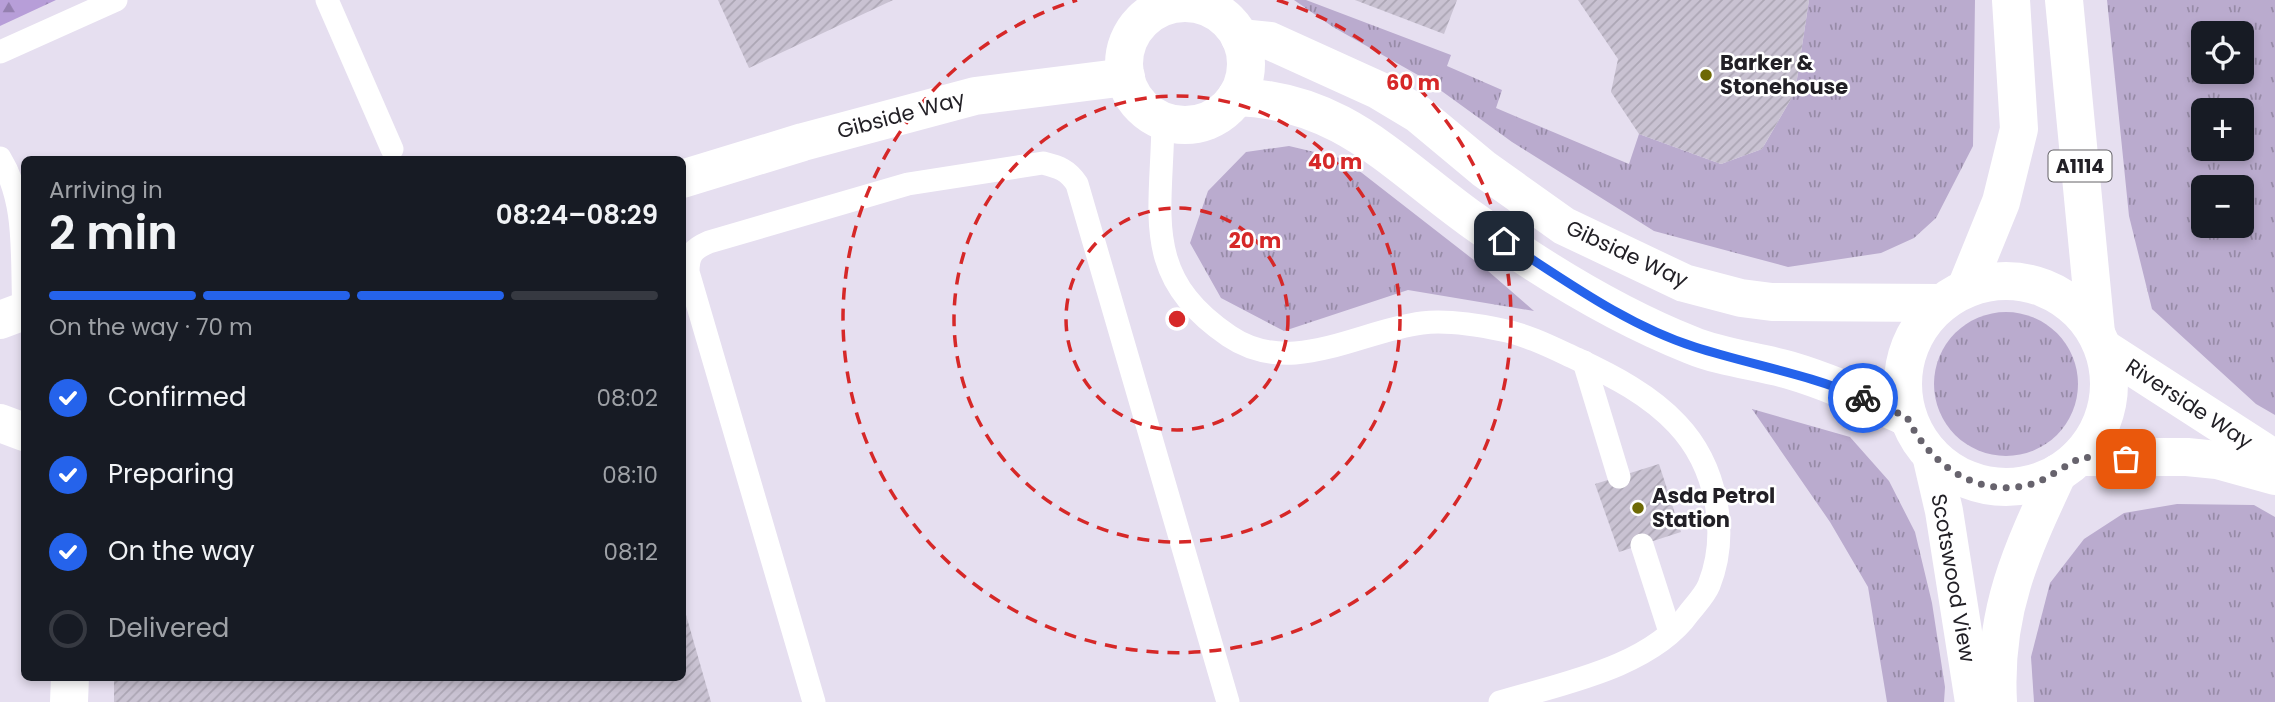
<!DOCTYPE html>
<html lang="en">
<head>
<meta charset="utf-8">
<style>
	body { margin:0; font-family:Poppins,sans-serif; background:#20242c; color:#f1f3f6; height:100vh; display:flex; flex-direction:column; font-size:26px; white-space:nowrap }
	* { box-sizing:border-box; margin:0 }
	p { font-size:23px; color:#9ea1a6 }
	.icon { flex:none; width:38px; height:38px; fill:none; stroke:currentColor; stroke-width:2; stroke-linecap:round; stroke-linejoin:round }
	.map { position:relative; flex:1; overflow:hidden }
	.drawer { position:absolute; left:21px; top:156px; width:665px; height:525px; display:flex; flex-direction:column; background:#171b24; border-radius:10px; box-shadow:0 4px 10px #0003 }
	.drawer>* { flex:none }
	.controls { position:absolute; left:2191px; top:21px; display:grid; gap:14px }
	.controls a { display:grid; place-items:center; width:63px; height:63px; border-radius:10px; background:#171b24; box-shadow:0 4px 10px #0003; font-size:35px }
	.pin { position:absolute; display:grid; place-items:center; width:60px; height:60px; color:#fff; margin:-30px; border-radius:14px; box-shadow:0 4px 10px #0006 }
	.courier { position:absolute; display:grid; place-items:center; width:70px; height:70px; margin:-35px; border:5px solid #2563eb; border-radius:50%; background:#fff; color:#222; box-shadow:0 2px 9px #0007 }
	.overview em { font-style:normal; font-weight:600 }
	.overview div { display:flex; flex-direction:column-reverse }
	.overview { display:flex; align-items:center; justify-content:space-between; height:119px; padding:0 28px }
	h1 { font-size:46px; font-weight:600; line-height:52px }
	.bar { display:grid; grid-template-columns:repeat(4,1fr); gap:10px 7px; align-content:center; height:84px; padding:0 28px }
	.bar i { height:9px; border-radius:5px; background:#363941 }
	.bar .active { background:#2563eb }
	.bar p { grid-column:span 4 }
	ol { padding:0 28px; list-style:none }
	li { display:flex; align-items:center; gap:21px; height:77px }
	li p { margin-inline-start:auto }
	li .icon { padding:7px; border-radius:50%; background:#2563eb; color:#fff; stroke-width:4 }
	li:last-child { color:#9ea1a6 }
	li i { width:38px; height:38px; border:4px solid #363941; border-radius:50% }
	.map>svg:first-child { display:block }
	.grass { fill:url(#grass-tufts); fill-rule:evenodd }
	.forest { fill:url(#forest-firs) }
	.building { fill:url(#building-hatch) }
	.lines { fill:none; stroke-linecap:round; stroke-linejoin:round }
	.lane { stroke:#fff; stroke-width:23 }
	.street { stroke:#fff; stroke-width:38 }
	.secondary { stroke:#fff; stroke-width:38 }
	.primary { stroke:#fff; stroke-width:38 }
	.done { stroke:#67636d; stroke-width:7; stroke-dasharray:0 12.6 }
	.route { stroke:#2563eb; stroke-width:9 }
	.ring { fill:none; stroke:#d62828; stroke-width:3.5; stroke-dasharray:12 9 }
	.poi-dot { fill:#6e6904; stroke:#fff; stroke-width:2.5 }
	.labels { text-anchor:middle; stroke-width:5; stroke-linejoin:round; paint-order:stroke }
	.shield { fill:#fff; stroke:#646367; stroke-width:2 }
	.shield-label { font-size:19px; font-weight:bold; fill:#222026 }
	.poi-label { font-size:21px; font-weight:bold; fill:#222026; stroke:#fff; text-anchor:start }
	.street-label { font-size:21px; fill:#222026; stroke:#fff }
	.centre { fill:#d62828; stroke:#fff; stroke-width:3.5 }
	.ring-label { font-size:21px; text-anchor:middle; font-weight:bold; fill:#d62828; stroke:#fff; stroke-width:5; stroke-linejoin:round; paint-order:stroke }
</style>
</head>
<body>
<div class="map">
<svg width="2275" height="702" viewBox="0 0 2275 702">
	<defs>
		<pattern id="grass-tufts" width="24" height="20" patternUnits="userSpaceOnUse" patternTransform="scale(1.75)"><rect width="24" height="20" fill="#baabce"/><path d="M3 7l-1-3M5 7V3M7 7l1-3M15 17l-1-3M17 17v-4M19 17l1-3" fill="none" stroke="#978ba7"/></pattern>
		<pattern id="forest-firs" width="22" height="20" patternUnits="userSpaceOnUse" patternTransform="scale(1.75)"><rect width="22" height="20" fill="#b79ed8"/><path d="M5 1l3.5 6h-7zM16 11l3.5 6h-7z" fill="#9480af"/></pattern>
		<pattern id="building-hatch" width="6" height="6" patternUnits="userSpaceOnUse" patternTransform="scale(1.75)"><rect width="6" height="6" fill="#c9c2d2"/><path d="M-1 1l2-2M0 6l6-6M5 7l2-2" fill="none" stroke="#aca6b4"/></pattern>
	</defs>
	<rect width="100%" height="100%" fill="#e6dff0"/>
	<g class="grass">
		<polygon points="1294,0 1306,0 1451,55 1447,66 1502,90 1496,108 1629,164 1639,134 1721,164 1762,149 1795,92 1809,0 1975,0 1973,146 1936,218 1914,238 1881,253 1788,267 1654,231 1512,142 1425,79 1333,27"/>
		<path d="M 2107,0 L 2275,0 L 2275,415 L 2256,404 L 2152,309 L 2129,216 ZM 2203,33 L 2242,33 L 2242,72 L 2203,72 ZM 2203,110 L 2242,110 L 2242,149 L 2203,149 ZM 2242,187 L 2242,226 L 2203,226 L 2203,187 Z"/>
		<polygon points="1289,146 1344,159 1488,271 1534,311 1408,290 1284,331 1221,298 1190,243 1208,191 1246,152"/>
		<circle cx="2006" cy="384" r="72"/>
		<polygon points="1752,409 1850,437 1889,481 1915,532 1932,603 1945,687 1944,702 1887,702 1868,587 1830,522"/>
		<polygon points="2177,504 2254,505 2275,517 2275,702 2034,702 2031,657 2050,583 2084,539 2124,513"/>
	</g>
	<polygon class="forest" points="0,0 56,0 0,26"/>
	<g class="building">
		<polygon points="718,0 893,0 749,68"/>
		<polygon points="1355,0 1457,0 1444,34"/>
		<polygon points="1578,0 1809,0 1795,92 1762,149 1721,164 1639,134 1611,92 1618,59"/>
		<polygon points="1659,464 1681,532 1619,552 1595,484"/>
		<polygon points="682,601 711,702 114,702 114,677 682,677"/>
	</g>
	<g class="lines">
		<g class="lane">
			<polyline points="327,0 392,149"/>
			<polyline points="1192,3 1194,0"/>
			<polyline points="0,52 116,0"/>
			<path d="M 1163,121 C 1162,214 1140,276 1229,336 C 1291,378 1358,331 1422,323 C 1446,320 1478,325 1502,330 C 1528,335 1553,348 1577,359 C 1613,376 1650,395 1677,424 C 1716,465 1730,532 1709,585 C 1705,595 1696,604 1689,613 C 1651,667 1560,684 1500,702"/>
			<path d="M 0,158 C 28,203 21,259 24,311"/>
			<polyline points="1584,362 1619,477"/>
			<polyline points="1642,545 1670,632"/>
			<path d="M 814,702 L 688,272 C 688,254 693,249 709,242 L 908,184 L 1043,163 C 1059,167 1068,170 1077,184 L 1228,702"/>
		</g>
		<g class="street">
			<polyline points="682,179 803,142 975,96 1126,77"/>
			<polyline points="0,320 24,311"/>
			<polyline points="0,423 24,432"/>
			<polyline points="69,702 70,677"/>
		</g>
		<g class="secondary">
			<circle cx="1185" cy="64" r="61"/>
			<polyline points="1240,38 1270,41 1378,90 1418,114 1484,169 1564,226 1684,283 1741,298 1772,302 1940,303"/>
			<path d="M 1236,97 C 1341,100 1392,162 1471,219 C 1539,268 1613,314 1691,345 C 1722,358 1757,361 1789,370 C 1830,382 1868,400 1907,417"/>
			<polyline points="1931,455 1944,511 1974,702"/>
			<path d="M 1998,702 C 1993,612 2021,552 2058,473"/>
		</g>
		<g class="primary">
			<polyline points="2064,0 2096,333"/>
			<circle cx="2006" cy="384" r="103"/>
			<polyline points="1966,288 2001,202 2019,129 2011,0"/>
			<polyline points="2103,348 2275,459"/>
			<polyline points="2079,457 2187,457 2217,460 2275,476"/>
		</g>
	</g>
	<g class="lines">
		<path class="done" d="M 1863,398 L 1907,417 C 1929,465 1980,501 2035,483 C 2048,479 2074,459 2082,458 C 2096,456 2112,458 2126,459"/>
		<path class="route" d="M 1504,241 C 1565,280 1626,325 1695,347 C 1751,365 1809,374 1863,398"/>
	</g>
	<g class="ring">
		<circle cx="1177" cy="319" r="111"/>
		<circle cx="1177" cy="319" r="223"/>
		<path d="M1277 0A334 334 0 1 1 1077 0"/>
	</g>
	<g class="poi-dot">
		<circle cx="1706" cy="75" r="7"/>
		<circle cx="1638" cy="508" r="7"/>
	</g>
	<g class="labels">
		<rect class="shield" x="2048.5" y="150.5" width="63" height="31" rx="5"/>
		<g class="shield-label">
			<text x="2080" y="173">A1114</text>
		</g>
		<g class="poi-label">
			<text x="1720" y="70">Barker &amp;<tspan x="1720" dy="24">Stonehouse</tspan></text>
			<text x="1652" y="503">Asda Petrol<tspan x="1652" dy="24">Station</tspan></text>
		</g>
		<g class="street-label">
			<text transform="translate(901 115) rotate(-15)" y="7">Gibside Way</text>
			<text transform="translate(1627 254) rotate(25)" y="7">Gibside Way</text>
			<text transform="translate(2189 404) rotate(33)" y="7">Riverside Way</text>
			<text transform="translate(1953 578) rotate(80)" y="7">Scotswood View</text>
		</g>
	</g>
	<circle cx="1177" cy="319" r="10" class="centre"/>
	<g class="ring-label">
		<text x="1413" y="90">60 m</text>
		<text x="1335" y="169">40 m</text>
		<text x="1255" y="248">20 m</text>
	</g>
</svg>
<div class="controls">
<a><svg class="icon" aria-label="locate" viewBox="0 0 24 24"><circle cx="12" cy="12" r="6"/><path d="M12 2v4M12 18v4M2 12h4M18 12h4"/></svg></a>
<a>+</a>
<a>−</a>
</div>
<div class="pin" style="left:2126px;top:459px;background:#ea580c"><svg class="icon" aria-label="bag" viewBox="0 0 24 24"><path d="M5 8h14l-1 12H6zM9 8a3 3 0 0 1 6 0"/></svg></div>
<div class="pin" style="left:1504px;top:241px;background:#1f2937"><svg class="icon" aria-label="home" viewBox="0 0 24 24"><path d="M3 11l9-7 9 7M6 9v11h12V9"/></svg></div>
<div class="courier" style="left:1863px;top:398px"><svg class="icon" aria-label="bike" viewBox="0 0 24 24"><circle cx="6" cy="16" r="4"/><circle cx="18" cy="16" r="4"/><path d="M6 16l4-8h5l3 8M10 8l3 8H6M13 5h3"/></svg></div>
<section class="drawer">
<div class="overview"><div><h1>2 min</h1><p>Arriving in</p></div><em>08:24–08:29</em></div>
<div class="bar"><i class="active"></i><i class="active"></i><i class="active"></i><i></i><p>On the way · 70 m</p></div>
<ol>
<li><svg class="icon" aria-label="check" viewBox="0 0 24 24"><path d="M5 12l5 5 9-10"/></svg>Confirmed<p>08:02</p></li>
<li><svg class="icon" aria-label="check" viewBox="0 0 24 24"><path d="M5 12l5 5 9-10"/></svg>Preparing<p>08:10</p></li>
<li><svg class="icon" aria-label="check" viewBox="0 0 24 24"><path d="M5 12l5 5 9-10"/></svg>On the way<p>08:12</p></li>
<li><i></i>Delivered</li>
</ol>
</section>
</div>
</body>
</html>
